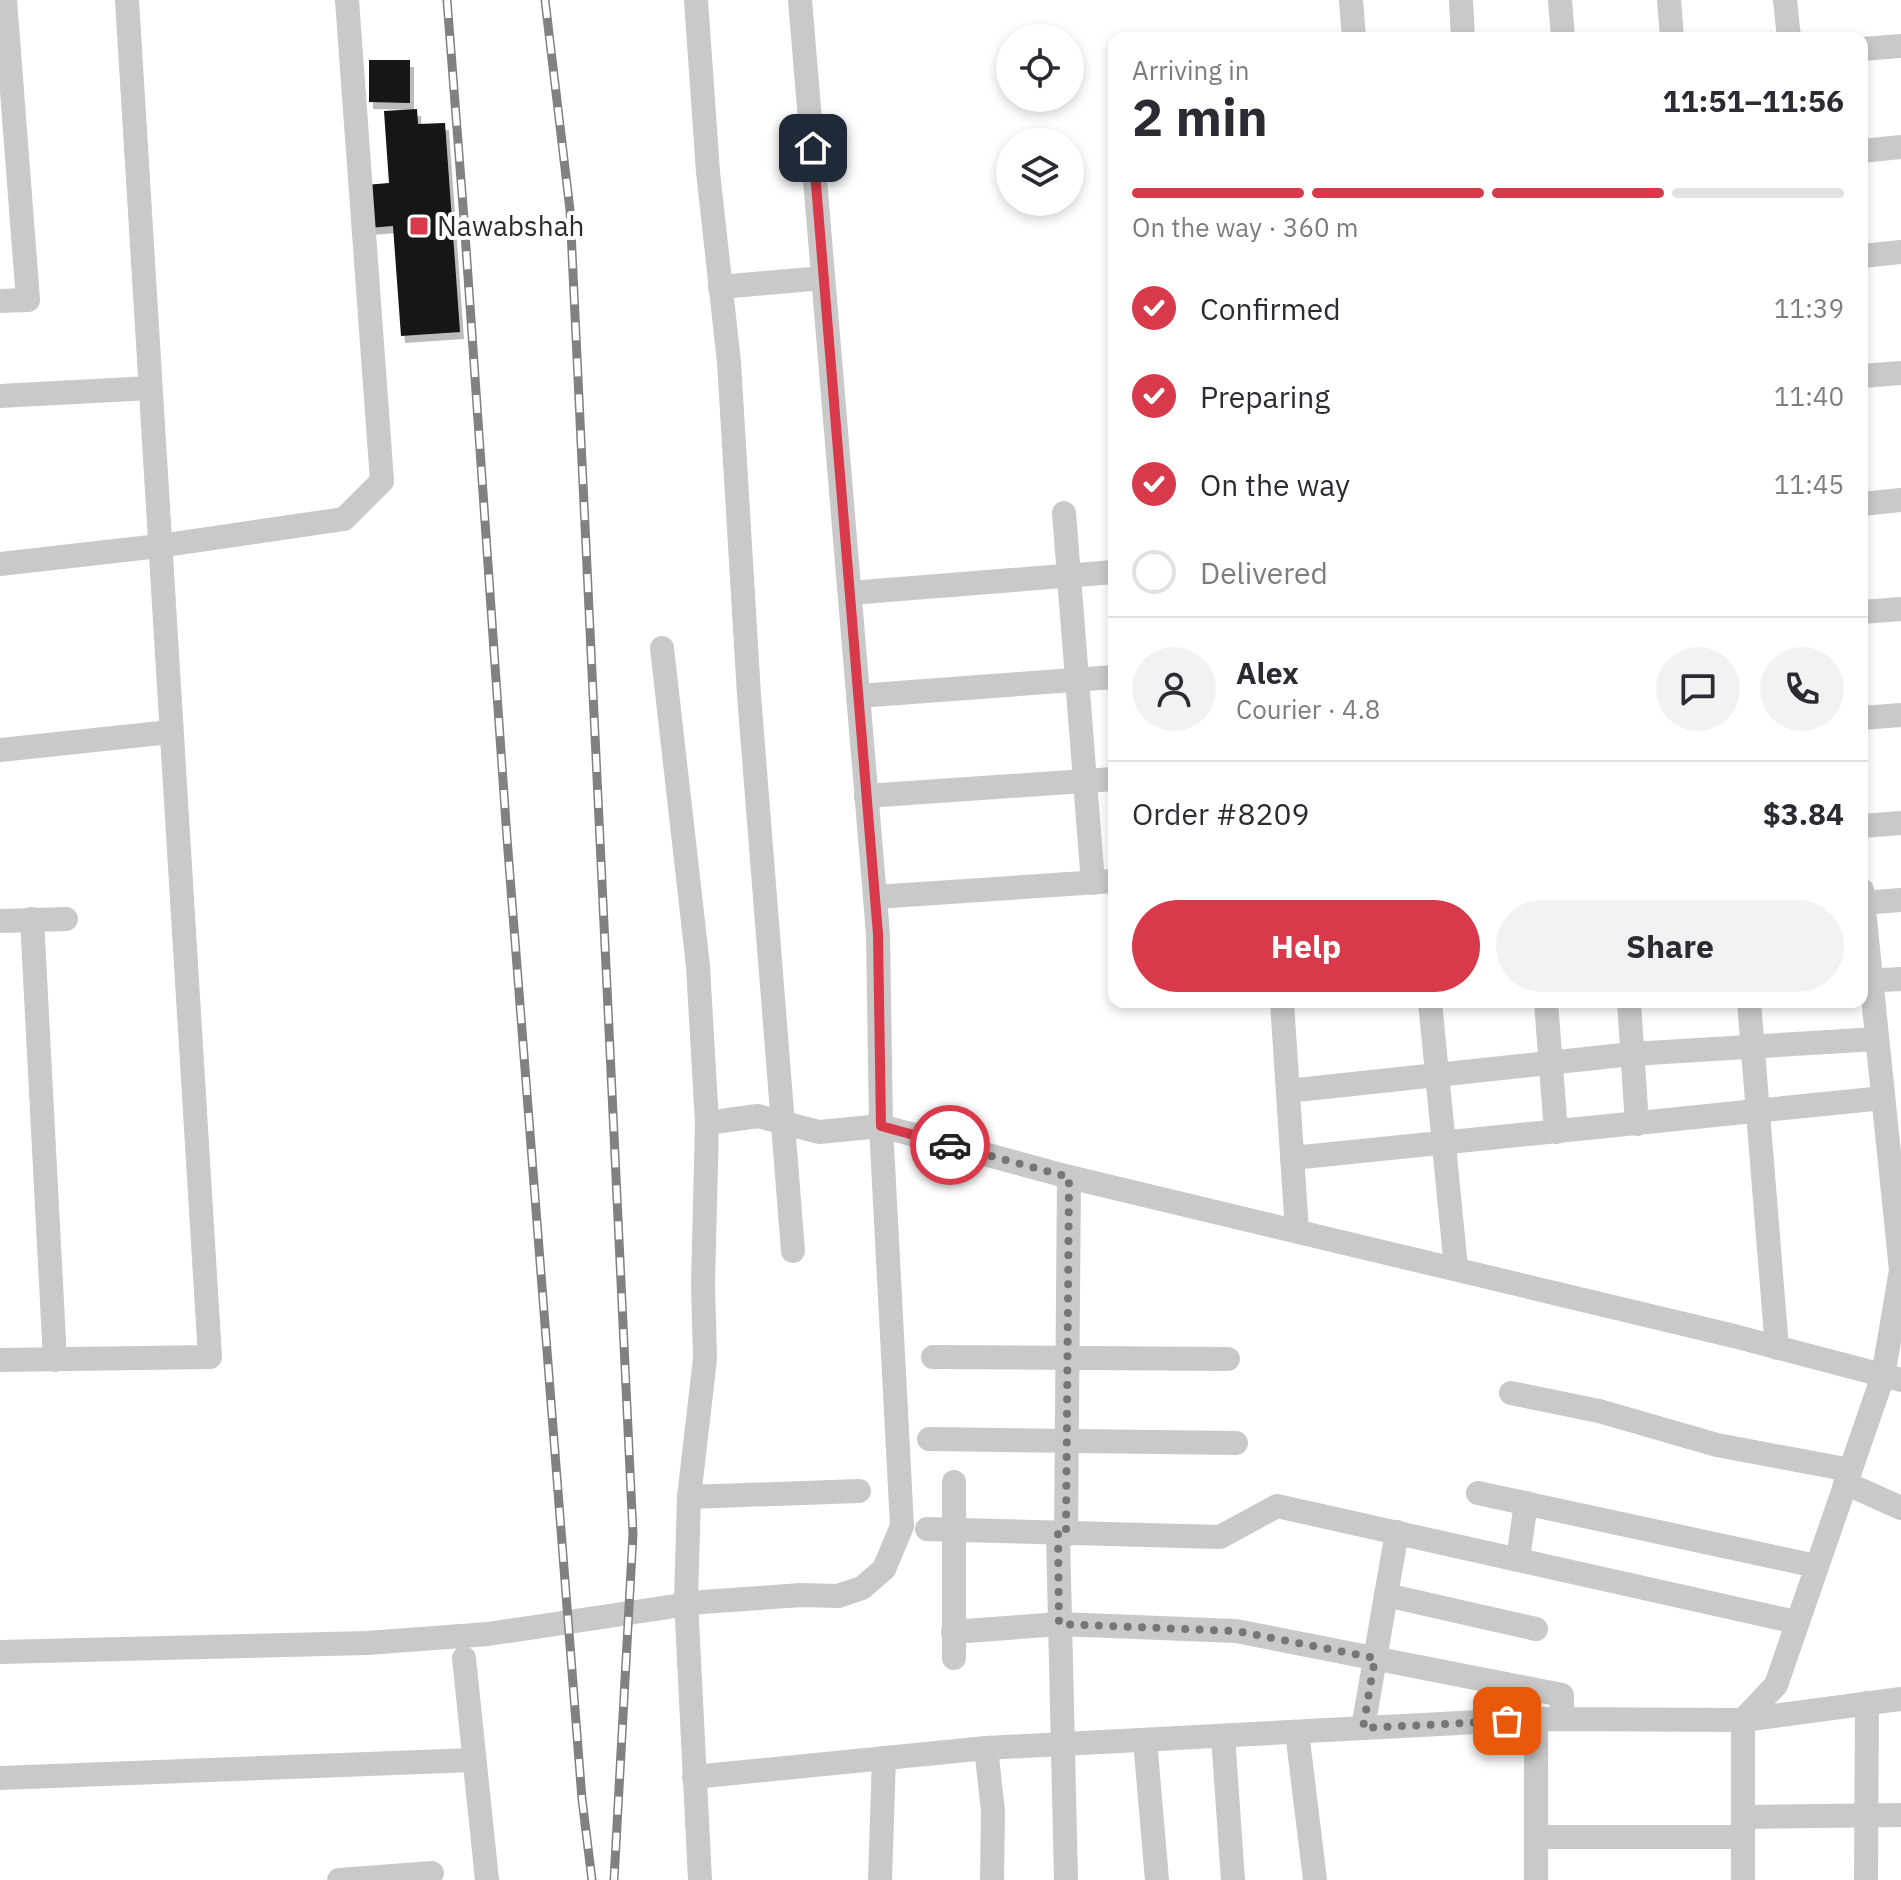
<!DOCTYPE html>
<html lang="en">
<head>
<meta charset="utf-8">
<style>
	body { margin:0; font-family:"IBM Plex Sans",sans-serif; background:#f2f2f3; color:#2b2b33; height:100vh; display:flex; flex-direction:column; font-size:30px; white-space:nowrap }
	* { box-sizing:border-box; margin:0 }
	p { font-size:26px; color:#7c7c81 }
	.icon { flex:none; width:44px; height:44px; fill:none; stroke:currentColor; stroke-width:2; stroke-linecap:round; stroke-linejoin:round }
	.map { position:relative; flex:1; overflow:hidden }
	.drawer { position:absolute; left:1108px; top:32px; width:760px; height:976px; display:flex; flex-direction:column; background:#fff; border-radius:16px; box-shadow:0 4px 12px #0003 }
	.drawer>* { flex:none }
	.fabs { position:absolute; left:996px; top:24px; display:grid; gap:16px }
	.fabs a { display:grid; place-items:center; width:88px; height:88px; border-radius:50%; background:#fff; box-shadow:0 4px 12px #0003; font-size:40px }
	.pin { position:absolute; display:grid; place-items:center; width:68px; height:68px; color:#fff; margin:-34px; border-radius:16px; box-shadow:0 4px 12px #0006 }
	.courier { position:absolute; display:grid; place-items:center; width:80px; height:80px; margin:-40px; border:6px solid #d83a4b; border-radius:50%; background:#fff; color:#222; box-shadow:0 2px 10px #0007 }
	.head em { font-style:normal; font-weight:800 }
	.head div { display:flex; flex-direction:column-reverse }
	.head { display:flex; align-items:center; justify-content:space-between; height:136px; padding:0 24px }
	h1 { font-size:52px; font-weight:800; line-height:60px }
	.bar { display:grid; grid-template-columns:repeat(4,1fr); gap:12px 8px; align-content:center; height:96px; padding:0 24px }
	.bar i { height:10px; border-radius:6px; background:#e1e1e2 }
	.bar .active { background:#d83a4b }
	.bar p { grid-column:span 4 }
	.line { display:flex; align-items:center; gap:20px; padding:0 24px; border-top:2px solid #e1e1e2 }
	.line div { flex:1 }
	.round { display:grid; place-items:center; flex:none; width:84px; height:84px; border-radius:42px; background:#f2f2f3 }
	ol { padding:0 24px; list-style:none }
	li { display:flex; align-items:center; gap:24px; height:88px }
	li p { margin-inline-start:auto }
	li .icon { padding:8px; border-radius:50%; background:#d83a4b; color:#fff; stroke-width:4 }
	li:last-child { color:#7c7c81 }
	li i { width:44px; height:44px; border:4px solid #e1e1e2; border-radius:50% }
	.primary-button { display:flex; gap:16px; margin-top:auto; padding:16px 24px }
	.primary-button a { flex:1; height:92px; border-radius:48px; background:#d83a4b; color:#fff; font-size:32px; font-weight:800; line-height:92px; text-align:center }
	.primary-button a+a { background:#f2f2f3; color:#2b2b33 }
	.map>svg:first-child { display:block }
	.building { fill:#131313; filter:url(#shadow) }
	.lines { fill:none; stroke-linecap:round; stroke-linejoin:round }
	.minor { stroke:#c9c9c9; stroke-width:24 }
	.rail-casing { stroke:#818181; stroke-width:9 }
	.rail { stroke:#fff; stroke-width:6; stroke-dasharray:18; stroke-linecap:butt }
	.done { stroke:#767676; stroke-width:8; stroke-dasharray:0 14.4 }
	.route { stroke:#d83a4b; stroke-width:10 }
	.poi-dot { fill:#d83a4b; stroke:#fff; stroke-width:3 }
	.labels { text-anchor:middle; stroke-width:8; stroke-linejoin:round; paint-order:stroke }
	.poi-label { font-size:28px; fill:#2c2c2c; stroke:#fff; text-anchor:start }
</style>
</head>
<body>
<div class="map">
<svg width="1901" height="1880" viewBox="0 0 1901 1880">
	<defs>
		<filter id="shadow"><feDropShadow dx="4" dy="7" stdDeviation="0" flood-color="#0004"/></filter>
	</defs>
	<rect width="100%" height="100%" fill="#fff"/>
	<g class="building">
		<polygon points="369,60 410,60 410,103 369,102"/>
		<polygon points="417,109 418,124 445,123 460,332 401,336 393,226 368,228 365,185 389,183 384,111"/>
	</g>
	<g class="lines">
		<g class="minor">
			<polyline points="696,0 708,172 729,362 749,695 793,1251"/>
			<polyline points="1351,0 1354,38"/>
			<polyline points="1461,0 1463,38"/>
			<polyline points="1560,0 1563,38"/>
			<polyline points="1669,0 1672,38"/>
			<polyline points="1785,0 1789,38"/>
			<polyline points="1862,49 1901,46"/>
			<polyline points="1862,151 1901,147"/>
			<polyline points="1862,256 1901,252"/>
			<polyline points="720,287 823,278"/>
			<polyline points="0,301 28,300 5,0"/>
			<polyline points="1862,376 1901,373"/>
			<polyline points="0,396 150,388"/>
			<polyline points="1862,504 1901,500"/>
			<polyline points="1064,513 1093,883"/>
			<polyline points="0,564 159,546 344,519 382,481 347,0"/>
			<polyline points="850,593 1114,572"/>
			<polyline points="1862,612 1901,609"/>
			<polyline points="662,648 698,966 707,1123"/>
			<polyline points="858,696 1114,677"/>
			<polyline points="1862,718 1901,715"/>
			<polyline points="0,750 170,732"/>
			<polyline points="866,796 1114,779"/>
			<polyline points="1862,826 1901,823"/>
			<polyline points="875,897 1114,881"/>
			<polyline points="1862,903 1901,900"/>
			<polyline points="32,919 55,1360"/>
			<polyline points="0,921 66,919"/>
			<polyline points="1862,981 1901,979"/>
			<polyline points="1282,1002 1297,1231"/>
			<polyline points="1430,1002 1456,1268"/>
			<polyline points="1546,1002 1556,1132"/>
			<polyline points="1629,1002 1637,1124"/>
			<polyline points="1749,1002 1777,1348"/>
			<polyline points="1288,1091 1632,1054 1877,1039"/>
			<polyline points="1292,1158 1883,1098"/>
			<polyline points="933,1357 1228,1359"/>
			<polyline points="0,1360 210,1357 127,0"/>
			<polyline points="1511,1393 1599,1411 1717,1445 1850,1470"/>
			<polyline points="929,1439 1236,1443"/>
			<polyline points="954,1482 954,1658"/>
			<polyline points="1845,1483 1901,1508"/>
			<polyline points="1478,1493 1816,1566"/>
			<polyline points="689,1497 859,1491"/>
			<polyline points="927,1529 1220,1537 1277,1506 1796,1622"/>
			<polyline points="1058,1534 1066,1880"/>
			<polyline points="1066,1535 1069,1177"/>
			<polyline points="1518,1559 1526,1503"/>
			<polyline points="1386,1595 1536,1629"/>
			<polyline points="953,1632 1059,1624 1236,1631 1562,1695 1562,1719"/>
			<polyline points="0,1652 367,1643 488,1634 702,1602 802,1595 838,1596 862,1588 884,1569 902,1526 881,1126 878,934 800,0"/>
			<polyline points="464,1658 487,1880"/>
			<polyline points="1536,1719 1536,1880"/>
			<polyline points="1363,1728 1397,1532"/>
			<polyline points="1297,1732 1315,1880"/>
			<polyline points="1223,1736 1233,1880"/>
			<polyline points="1145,1740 1157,1880"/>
			<polyline points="986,1748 993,1811 992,1880"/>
			<polyline points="694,1777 986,1748 1536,1719 1743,1720 1901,1699"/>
			<polyline points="0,1778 474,1760"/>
			<polyline points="1743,1817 1901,1815"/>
			<polyline points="1536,1837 1743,1837"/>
			<polyline points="339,1880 432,1873"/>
			<polyline points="700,1880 686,1600 689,1497 705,1359 703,1284 707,1123 758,1116 819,1132 881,1126 1069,1177 1734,1336 1901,1380"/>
			<polyline points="880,1880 884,1758"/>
			<polyline points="1743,1880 1743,1720 1776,1685 1883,1376 1901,1270 1862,890"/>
			<polyline points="1866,1880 1867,1703"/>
		</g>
		<g class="rail-casing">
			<g id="rail">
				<polyline points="447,0 464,219 507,838 582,1799 592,1880"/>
				<polyline points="545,0 570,210 633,1534 614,1880"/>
			</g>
		</g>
		<use href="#rail" class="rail"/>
	</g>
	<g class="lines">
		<polyline class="done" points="950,1145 1069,1177 1066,1535 1058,1534 1059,1624 1236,1631 1375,1658 1363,1728 1507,1721"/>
		<polyline class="route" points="813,148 878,934 881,1126 950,1145"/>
	</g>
	<rect class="poi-dot" x="409" y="216" width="20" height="20" rx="4"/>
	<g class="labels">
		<g class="poi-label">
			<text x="437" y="236">Nawabshah</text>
		</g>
	</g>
</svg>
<div class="fabs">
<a><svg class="icon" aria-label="locate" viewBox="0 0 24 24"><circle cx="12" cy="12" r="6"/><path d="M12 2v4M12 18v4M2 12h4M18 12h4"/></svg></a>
<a><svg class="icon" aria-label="layers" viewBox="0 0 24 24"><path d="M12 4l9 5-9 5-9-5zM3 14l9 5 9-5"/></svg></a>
</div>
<div class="pin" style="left:1507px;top:1721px;background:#ea580c"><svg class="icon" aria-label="bag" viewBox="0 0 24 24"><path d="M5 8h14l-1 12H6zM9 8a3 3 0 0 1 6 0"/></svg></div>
<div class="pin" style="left:813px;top:148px;background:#1f2937"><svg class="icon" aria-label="home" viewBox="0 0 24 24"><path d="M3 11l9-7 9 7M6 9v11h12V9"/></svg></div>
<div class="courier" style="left:950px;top:1145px"><svg class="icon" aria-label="car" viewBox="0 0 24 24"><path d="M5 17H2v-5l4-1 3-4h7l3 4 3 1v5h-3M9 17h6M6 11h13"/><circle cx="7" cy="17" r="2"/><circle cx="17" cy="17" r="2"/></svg></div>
<section class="drawer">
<div class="head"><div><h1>2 min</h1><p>Arriving in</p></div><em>11:51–11:56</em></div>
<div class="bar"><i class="active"></i><i class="active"></i><i class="active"></i><i></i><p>On the way · 360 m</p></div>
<ol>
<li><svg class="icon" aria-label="check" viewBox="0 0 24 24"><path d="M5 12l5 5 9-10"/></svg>Confirmed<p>11:39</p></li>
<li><svg class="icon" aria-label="check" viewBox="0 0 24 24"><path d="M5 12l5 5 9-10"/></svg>Preparing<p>11:40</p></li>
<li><svg class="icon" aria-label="check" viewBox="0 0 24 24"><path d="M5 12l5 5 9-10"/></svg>On the way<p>11:45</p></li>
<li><i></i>Delivered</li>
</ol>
<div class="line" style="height:144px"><a class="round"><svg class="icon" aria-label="person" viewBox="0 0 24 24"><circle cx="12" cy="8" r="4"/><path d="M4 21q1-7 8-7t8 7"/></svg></a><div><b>Alex</b><p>Courier · 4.8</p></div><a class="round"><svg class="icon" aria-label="chat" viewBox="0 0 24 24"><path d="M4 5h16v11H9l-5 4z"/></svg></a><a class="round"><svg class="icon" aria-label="phone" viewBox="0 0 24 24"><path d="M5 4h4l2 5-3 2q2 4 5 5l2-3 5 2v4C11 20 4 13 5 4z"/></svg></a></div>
<div class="line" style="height:104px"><div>Order #8209</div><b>$3.84</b></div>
<div class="primary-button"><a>Help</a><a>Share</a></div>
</section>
</div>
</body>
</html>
